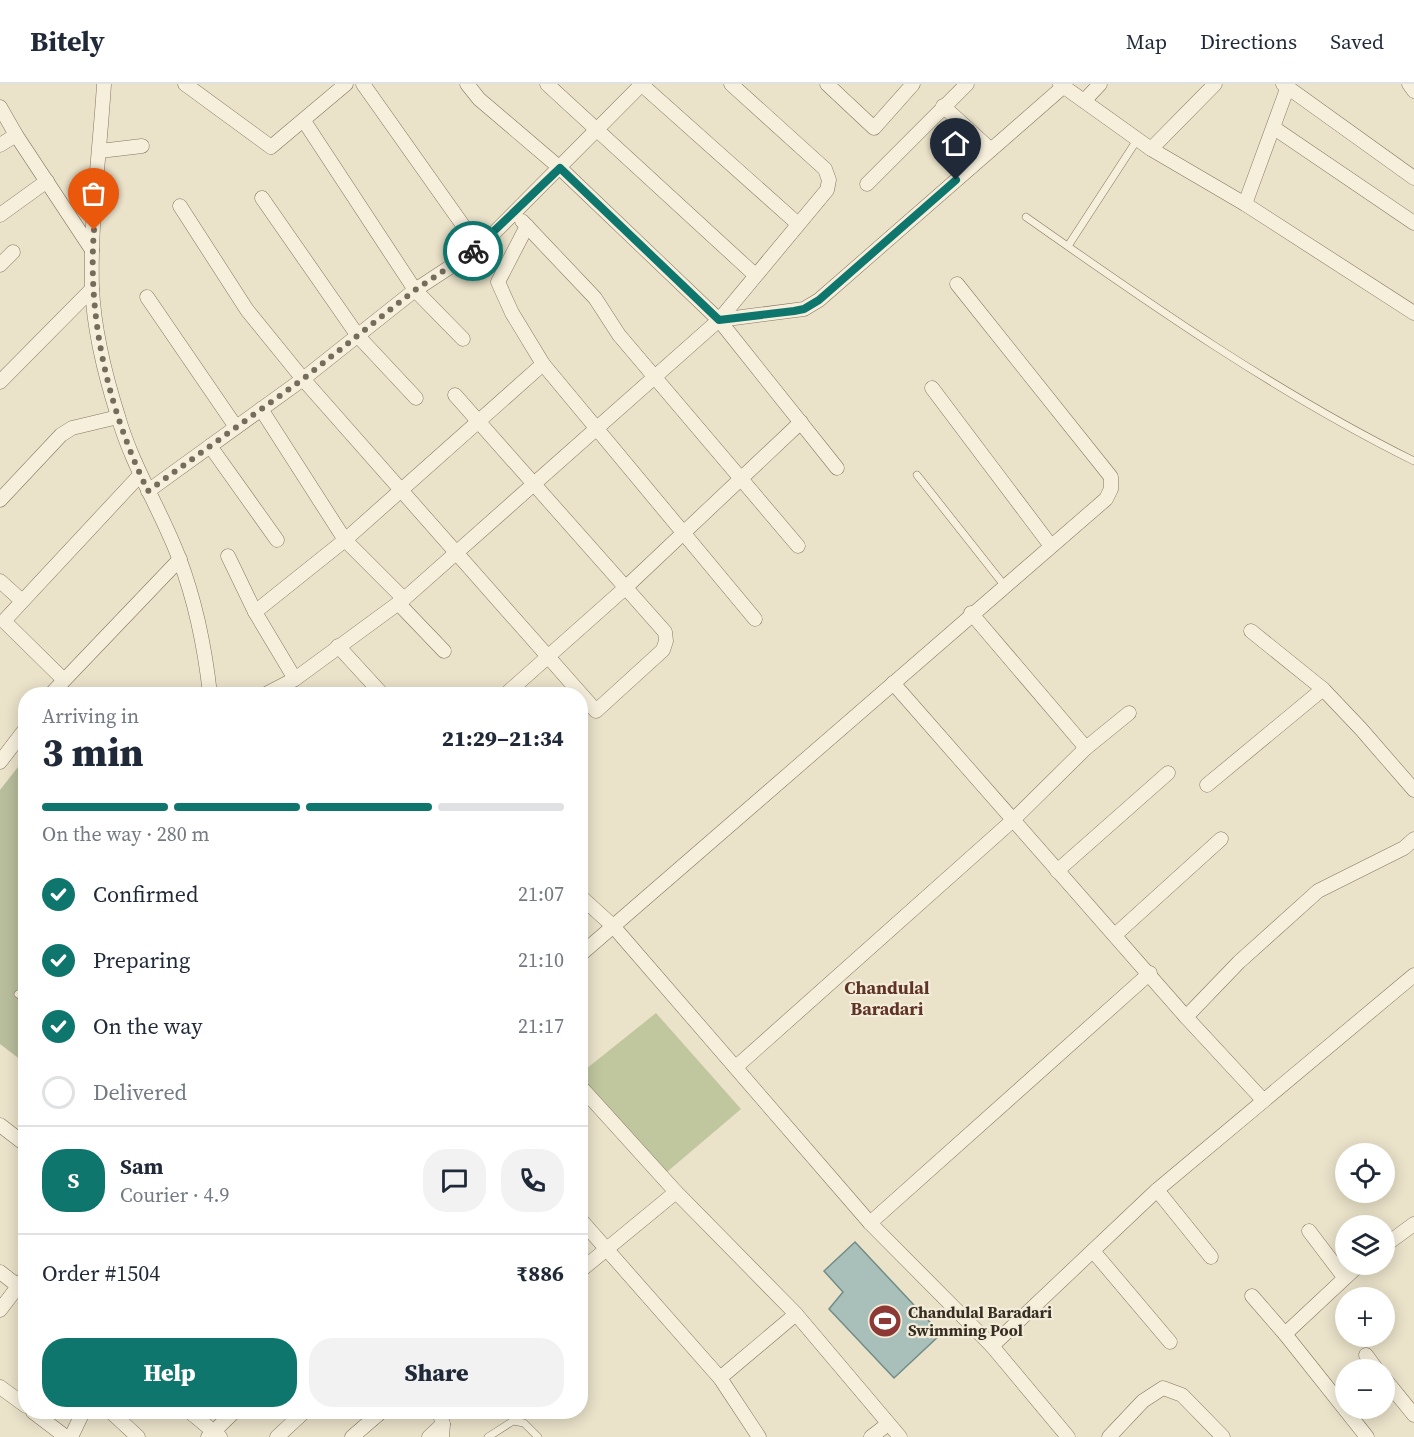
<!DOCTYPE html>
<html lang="en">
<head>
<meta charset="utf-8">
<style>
	body { margin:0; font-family:"Source Serif 4",serif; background:#f2f2f3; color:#1f2937; height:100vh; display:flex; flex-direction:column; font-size:22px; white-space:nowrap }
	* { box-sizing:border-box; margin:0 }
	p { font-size:20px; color:#747a83 }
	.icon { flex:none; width:33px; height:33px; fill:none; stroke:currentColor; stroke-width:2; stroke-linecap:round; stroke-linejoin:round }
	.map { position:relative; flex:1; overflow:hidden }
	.drawer { position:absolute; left:18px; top:603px; width:570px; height:732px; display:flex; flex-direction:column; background:#fff; border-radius:24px; box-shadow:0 3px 15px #0003 }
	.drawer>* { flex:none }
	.buttons { position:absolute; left:1335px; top:1059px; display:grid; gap:12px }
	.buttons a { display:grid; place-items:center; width:60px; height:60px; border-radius:50%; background:#fff; box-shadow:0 3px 15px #0003; font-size:30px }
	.pin { position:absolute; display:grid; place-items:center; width:51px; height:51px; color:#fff; margin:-62px -26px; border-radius:50% 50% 50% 0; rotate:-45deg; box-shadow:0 0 6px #0007 }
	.pin .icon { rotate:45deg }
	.courier { position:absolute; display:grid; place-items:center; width:60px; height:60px; margin:-30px; border:4px solid #0f766e; border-radius:50%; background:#fff; color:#222; box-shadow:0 2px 8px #0007 }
	.headline em { font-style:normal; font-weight:800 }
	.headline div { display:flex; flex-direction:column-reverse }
	.headline { display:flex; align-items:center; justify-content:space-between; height:102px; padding:0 24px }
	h1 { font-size:39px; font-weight:800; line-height:45px }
	.bar { display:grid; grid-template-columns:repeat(4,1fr); gap:9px 6px; align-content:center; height:72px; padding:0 24px }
	.bar i { height:8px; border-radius:4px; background:#e0e1e3 }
	.bar .active { background:#0f766e }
	.bar p { grid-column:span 4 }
	.line { display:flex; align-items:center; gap:15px; padding:0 24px; border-top:2px solid #e0e1e3 }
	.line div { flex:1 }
	.round { display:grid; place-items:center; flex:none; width:63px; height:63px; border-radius:24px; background:#f2f2f3 }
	ol { padding:0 24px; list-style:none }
	li { display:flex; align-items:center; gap:18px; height:66px }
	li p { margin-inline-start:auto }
	li .icon { padding:6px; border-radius:50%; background:#0f766e; color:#fff; stroke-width:4 }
	li:last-child { color:#747a83 }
	li i { width:33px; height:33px; border:3px solid #e0e1e3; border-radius:50% }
	.action { display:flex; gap:12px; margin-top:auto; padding:12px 24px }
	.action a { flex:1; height:69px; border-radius:24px; background:#0f766e; color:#fff; font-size:24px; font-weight:800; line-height:69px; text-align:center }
	.action a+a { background:#f2f2f3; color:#1f2937 }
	header { display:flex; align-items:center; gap:36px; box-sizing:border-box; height:84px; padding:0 30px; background:#fff; border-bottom:2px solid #e0e1e3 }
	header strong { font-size:28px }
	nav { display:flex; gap:33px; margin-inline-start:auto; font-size:21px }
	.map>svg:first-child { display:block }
	.green { fill:#c0c79e }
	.cemetery { fill:#b8bd9c }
	.water { fill:#a9bfba; stroke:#718d87; stroke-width:1.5 }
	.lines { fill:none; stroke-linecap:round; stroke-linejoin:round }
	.lane-casing { stroke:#857560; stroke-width:8 }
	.street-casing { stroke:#857560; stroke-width:15 }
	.lane { stroke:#f6efdc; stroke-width:7 }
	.street { stroke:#f6efdc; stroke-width:14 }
	.done { stroke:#766c5c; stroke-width:6; stroke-dasharray:0 10.8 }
	.route { stroke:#0f766e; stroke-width:8 }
	.labels { text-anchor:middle; stroke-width:4.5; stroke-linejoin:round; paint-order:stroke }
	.poi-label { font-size:16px; font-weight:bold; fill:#372d22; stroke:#f2ecd8; text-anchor:start }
	.neighbourhood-label { font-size:18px; font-weight:bold; fill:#5f3426; stroke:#f2ecd8 }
</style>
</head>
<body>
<header>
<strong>Bitely</strong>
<nav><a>Map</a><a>Directions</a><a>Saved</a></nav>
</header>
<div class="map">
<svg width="1414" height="1353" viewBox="0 0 1414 1353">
	<rect width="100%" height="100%" fill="#eae2c9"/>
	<polygon class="green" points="656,929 741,1025 661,1093 581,996 581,989"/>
	<polygon class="cemetery" points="25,674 25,979 0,960 0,706"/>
	<polygon class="water" points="855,1158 941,1250 894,1294 829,1225 843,1208 824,1187"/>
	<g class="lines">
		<g class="lane-casing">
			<g id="lane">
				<path d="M 1026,133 C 1151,221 1277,309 1414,377"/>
				<polyline points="1068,162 1137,56"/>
				<polyline points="917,391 1004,501"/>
				<polyline points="18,910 26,916"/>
				<polyline points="488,1353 513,1337 524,1339 538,1353"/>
			</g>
		</g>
		<g class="street-casing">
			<g id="street">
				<path d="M 104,0 C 100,67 90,136 92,204 C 94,246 105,291 118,332 C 132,382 161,426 179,474 C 195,516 205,565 210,610"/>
				<polyline points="185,0 271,63 346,0"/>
				<polyline points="363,0 479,164"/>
				<polyline points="467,0 479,15 560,84 719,236 827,106 829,96 825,85 731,0"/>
				<polyline points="547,0 754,190"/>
				<polyline points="641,0 798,140"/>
				<polyline points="827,0 874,44 913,0"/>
				<polyline points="1060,0 1151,65 1245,120 1414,229"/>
				<polyline points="1283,0 1414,94"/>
				<polyline points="1409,0 1414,7"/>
				<polyline points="1084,17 1100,0"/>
				<polyline points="943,22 990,65"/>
				<polyline points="0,23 16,51 0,61"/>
				<polyline points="304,37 415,206 463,255"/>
				<polyline points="1274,44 1414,139"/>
				<polyline points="16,51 92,166"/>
				<polyline points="1151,65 1215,0"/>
				<polyline points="100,67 142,62"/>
				<polyline points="867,100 967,0"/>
				<polyline points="262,114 358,252 416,314"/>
				<polyline points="1245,120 1287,5"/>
				<polyline points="180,122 247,226 303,295 596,627 663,566 666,557 665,548 455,311"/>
				<polyline points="0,131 47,97"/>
				<polyline points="522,137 595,214 619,251 798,462"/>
				<polyline points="527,142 498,198 512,229 543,280 755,535"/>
				<polyline points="0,181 13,168"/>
				<polyline points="147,213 236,343"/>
				<polyline points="719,236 837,384"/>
				<polyline points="0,298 92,205"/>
				<polyline points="932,304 1051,462"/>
				<polyline points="261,325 345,456 404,515"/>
				<polyline points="210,362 277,456"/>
				<polyline points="148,407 303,295 415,206 479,164 642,0"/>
				<polyline points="0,416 61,351 72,344 118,333"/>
				<polyline points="228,472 255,528 295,595"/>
				<polyline points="0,497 21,516"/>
				<polyline points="398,519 444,567"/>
				<polyline points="255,528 345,456 543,280"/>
				<polyline points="971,529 1086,664"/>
				<polyline points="1251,547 1323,605 1361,645 1414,706"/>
				<polyline points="338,562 382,610"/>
				<polyline points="63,595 4,537 140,391"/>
				<polyline points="893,599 1186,933 1263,1016"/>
				<polyline points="51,610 180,475"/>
				<polyline points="266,610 295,595 404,515 719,236 804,225 819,216 1064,2"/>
				<polyline points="506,610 624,505 801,338"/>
				<polyline points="0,678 26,644"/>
				<polyline points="1207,701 1323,605"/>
				<polyline points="1057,787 1168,689"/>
				<polyline points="580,812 613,842 870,1139 992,1262 1068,1353"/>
				<polyline points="1115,851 1221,755"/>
				<polyline points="580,871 1106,415 1111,405 1111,393 957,200"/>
				<polyline points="1186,933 1239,878 1318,807 1404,764 1414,755"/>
				<polyline points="736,983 1012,737 1086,664 1129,629"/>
				<polyline points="580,1002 676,1108 796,1230 900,1353"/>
				<polyline points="0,1041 26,1061"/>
				<polyline points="1157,1106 1211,1173"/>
				<polyline points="580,1135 720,1294 759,1353"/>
				<polyline points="870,1139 1150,889"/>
				<polyline points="1309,1147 1344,1193"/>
				<polyline points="1384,1162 1414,1140"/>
				<polyline points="1093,1167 1170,1258"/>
				<polyline points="580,1187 676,1108"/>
				<polyline points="0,1188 18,1202"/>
				<polyline points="1252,1212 1285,1250 1360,1180"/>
				<polyline points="0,1226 26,1192"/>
				<polyline points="1285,1250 1367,1353"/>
				<polyline points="992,1262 1157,1106 1414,891"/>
				<polyline points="1366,1271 1377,1286"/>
				<polyline points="720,1294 796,1230"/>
				<polyline points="1384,1294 1414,1331"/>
				<polyline points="0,1303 26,1322"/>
				<polyline points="33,1328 66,1353"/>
				<polyline points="111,1328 138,1353"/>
				<polyline points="190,1328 220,1353"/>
				<polyline points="439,1328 443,1340 442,1353"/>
				<polyline points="71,1353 83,1328"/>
				<polyline points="208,1353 234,1328"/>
				<polyline points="277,1353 304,1328"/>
				<polyline points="352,1353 381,1328"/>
				<polyline points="429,1353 443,1340"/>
				<polyline points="871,1353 888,1340"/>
				<polyline points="1109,1353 1143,1317 1163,1304 1182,1311 1223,1353"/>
			</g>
		</g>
		<use href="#lane" class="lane"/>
		<use href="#street" class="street"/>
	</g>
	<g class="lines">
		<path class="done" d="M 94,146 C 87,235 109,327 148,407 L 303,295 L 415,206 L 473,167"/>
		<polyline class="route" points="473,167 560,84 719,236 794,227 804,225 819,216 956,96"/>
	</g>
	<defs>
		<g id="stadium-disc" transform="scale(1.725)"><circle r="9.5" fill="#8d3a36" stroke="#f2ecd8"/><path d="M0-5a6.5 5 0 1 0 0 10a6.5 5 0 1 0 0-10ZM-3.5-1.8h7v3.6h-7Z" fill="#fff"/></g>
	</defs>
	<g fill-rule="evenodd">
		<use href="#stadium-disc" x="885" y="1237"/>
	</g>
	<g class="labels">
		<g class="poi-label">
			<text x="908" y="1234">Chandulal Baradari<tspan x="908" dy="18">Swimming Pool</tspan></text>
		</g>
		<g class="neighbourhood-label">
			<text x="887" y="910">Chandulal<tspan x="887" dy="21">Baradari</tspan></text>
		</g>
	</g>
</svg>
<div class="buttons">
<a><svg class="icon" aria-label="locate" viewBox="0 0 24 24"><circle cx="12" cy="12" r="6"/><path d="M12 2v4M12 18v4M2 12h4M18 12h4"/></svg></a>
<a><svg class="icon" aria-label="layers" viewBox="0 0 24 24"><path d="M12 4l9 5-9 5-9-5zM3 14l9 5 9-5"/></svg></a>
<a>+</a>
<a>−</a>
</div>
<div class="pin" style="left:94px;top:146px;background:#ea580c"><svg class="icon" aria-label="bag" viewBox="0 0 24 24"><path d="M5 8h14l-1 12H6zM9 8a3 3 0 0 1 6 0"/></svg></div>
<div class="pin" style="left:956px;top:96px;background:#1f2937"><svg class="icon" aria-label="home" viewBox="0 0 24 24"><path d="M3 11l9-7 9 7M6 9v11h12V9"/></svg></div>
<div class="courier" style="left:473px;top:167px"><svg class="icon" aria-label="bike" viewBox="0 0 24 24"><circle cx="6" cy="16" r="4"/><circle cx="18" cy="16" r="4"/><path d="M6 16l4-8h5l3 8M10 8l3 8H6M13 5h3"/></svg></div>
<section class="drawer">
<div class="headline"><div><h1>3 min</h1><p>Arriving in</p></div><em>21:29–21:34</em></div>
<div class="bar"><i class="active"></i><i class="active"></i><i class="active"></i><i></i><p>On the way · 280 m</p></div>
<ol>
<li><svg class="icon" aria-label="check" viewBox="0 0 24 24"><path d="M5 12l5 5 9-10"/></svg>Confirmed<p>21:07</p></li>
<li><svg class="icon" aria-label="check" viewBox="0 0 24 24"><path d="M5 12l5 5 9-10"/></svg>Preparing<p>21:10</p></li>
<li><svg class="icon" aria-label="check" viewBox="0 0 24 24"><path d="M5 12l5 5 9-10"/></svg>On the way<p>21:17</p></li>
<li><i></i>Delivered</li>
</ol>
<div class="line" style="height:108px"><b class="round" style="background:#0f766e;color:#fff">S</b><div><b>Sam</b><p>Courier · 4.9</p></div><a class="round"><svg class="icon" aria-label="chat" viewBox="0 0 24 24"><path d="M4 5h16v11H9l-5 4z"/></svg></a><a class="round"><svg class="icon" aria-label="phone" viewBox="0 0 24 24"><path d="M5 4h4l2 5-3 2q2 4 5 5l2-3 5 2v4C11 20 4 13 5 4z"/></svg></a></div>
<div class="line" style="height:78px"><div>Order #1504</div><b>₹886</b></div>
<div class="action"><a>Help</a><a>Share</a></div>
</section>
</div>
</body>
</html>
